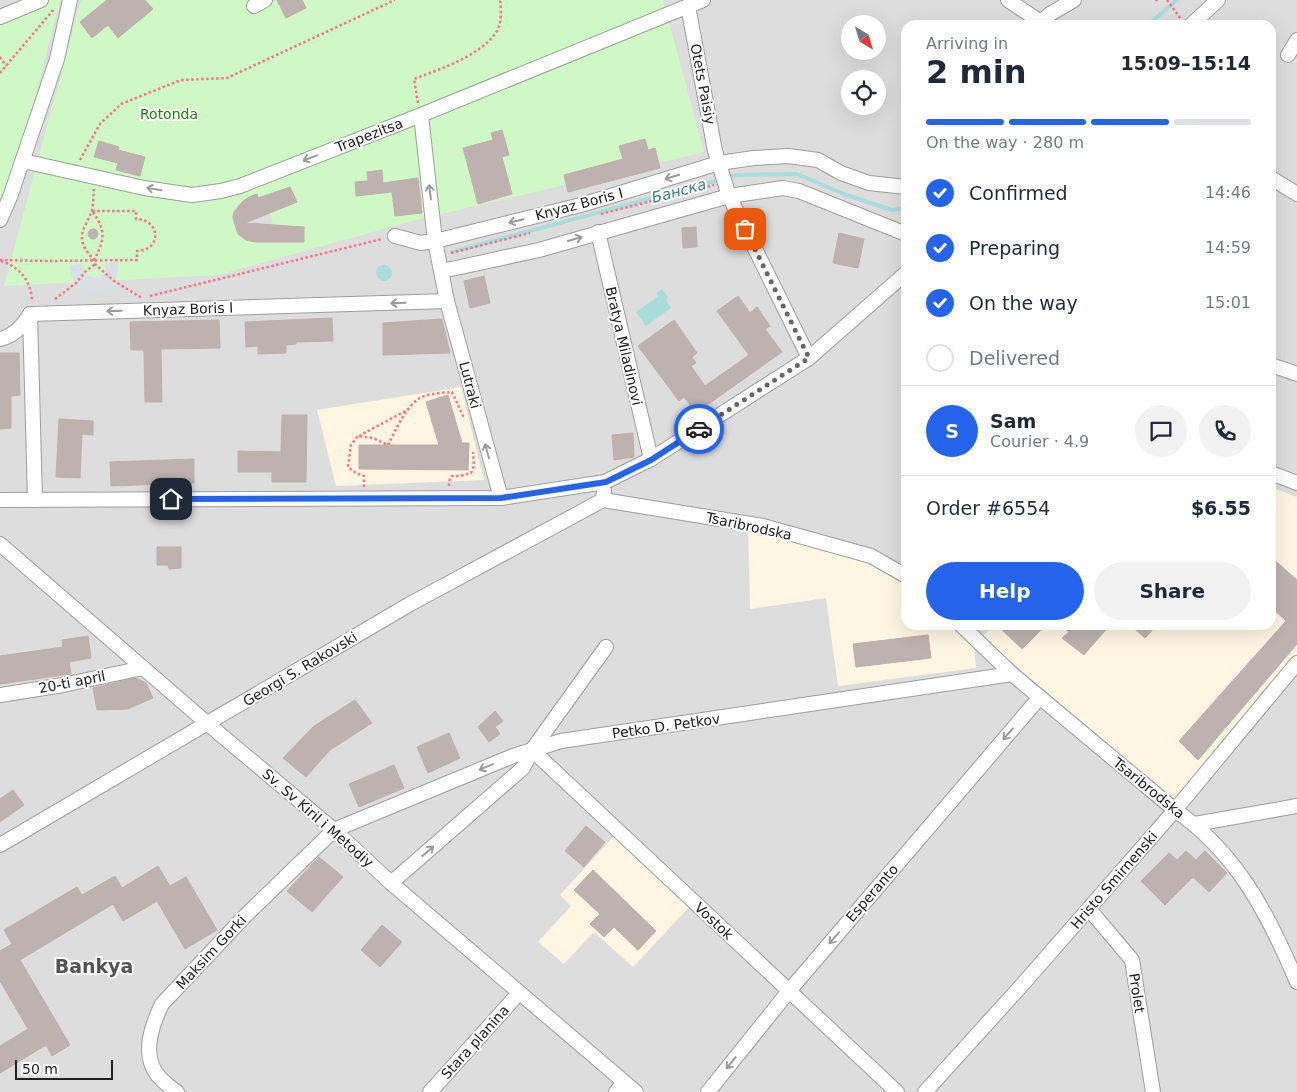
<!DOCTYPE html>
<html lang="en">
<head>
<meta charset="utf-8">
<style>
	body { margin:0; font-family:"DejaVu Sans",sans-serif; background:#f2f2f3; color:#1f2937; height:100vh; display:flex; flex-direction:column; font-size:19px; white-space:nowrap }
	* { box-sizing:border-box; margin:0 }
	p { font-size:16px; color:#747a83 }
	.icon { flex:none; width:28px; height:28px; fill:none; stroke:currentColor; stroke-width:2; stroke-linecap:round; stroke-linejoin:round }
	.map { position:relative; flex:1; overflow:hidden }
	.panel { position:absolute; left:901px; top:20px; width:375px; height:610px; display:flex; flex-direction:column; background:#fff; border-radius:15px; box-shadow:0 5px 20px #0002 }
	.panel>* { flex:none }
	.needle { width:32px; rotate:142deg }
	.fabs { position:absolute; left:841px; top:15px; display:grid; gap:10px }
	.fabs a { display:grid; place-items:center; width:45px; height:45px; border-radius:50%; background:#fff; box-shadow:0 5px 20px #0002; font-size:25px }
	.scale { position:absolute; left:15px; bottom:12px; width:98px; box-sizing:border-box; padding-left:5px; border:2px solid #202020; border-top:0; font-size:14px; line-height:18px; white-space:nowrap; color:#202020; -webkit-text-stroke:4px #fff; paint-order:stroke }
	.pin { position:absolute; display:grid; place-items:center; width:42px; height:42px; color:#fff; margin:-21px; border-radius:10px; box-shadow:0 2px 8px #0006 }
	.courier { position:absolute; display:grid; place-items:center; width:50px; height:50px; margin:-25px; border:4px solid #2563eb; border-radius:50%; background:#fff; color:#222; box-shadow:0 1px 6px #0007 }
	.summary em { font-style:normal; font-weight:700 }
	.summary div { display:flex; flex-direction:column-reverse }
	.summary { display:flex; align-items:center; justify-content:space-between; height:85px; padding:0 25px }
	h1 { font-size:32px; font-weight:700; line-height:38px }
	.bar { display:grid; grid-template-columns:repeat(4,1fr); gap:8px 5px; align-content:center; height:60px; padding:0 25px }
	.bar i { height:6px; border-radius:4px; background:#e0e1e3 }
	.bar .selected { background:#2563eb }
	.bar p { grid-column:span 4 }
	.line { display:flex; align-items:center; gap:12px; padding:0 25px; border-top:1px solid #e0e1e3 }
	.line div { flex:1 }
	.round { display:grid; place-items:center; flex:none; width:52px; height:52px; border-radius:26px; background:#f2f2f3 }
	ol { padding:0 25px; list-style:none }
	li { display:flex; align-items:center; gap:15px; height:55px }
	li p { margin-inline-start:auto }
	li .icon { padding:5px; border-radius:50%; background:#2563eb; color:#fff; stroke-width:4 }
	li:last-child { color:#747a83 }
	li i { width:28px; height:28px; border:2px solid #e0e1e3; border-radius:50% }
	.cta { display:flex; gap:10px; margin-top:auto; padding:10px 25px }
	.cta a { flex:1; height:58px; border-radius:30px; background:#2563eb; color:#fff; font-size:20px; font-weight:700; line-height:58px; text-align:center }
	.cta a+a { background:#f2f2f3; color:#1f2937 }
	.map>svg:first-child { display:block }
	.residential { fill:#dedddd; fill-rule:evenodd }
	.education { fill:#fef6e2 }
	.park { fill:#d0f8c6; fill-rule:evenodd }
	.plaza { fill:#dbdee6 }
	.water { fill:#a9dcda }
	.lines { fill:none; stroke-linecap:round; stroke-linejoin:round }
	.stream { stroke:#a9dcda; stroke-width:4 }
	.building { fill:#bdb2b0; stroke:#c1aeaa }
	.minor-casing { stroke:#9d9d9d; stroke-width:16 }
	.path { stroke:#f57389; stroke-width:2.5; stroke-dasharray:2.5 2.5; stroke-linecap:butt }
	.minor { stroke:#fff; stroke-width:14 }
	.oneway { stroke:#9b9b9b }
	.done { stroke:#696766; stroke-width:5; stroke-dasharray:0 9 }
	.route { stroke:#2563eb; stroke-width:6 }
	.labels { text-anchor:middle; stroke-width:4; stroke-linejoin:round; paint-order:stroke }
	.street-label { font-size:14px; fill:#202020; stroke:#fff }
	.park-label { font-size:14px; fill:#247c10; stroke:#fff }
	.water-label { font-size:15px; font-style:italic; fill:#437c8e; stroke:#fff }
	.district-label { font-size:19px; font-weight:bold; fill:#535353; stroke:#fff }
</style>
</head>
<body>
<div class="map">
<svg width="1297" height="1092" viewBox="0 0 1297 1092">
	<rect width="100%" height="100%" fill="#f0ebe7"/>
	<path class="residential" d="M 0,0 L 1297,0 L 1297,1092 L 0,1092 ZM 850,24 L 878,24 L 878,51 L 850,51 ZM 906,25 L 1271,25 L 1271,625 L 906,625 ZM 850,79 L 878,79 L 878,106 L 850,106 Z"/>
	<g class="education">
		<polygon points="461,387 484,480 336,486 317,410"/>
		<polygon points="1271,487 1297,497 1297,656 1175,801 982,637 994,625 1271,625"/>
		<polygon points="748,527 861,555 896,577 906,586 906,625 953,625 974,644 976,668 838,686 826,598 750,609"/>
		<polygon points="616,834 691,905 633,967 594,932 564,964 538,942 571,906 560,895"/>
	</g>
	<g class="park">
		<polygon points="44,0 60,0 19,160 0,207 0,21"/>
		<path d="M 81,0 L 663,0 L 704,152 L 416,220 L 218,275 L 4,286 ZM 381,170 L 356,196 L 355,182 L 368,181 L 367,172 ZM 418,178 L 422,213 L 395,216 L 391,182 ZM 290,188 L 297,202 L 270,213 L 273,225 L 304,227 L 304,242 L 263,242 L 238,234 C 236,229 233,223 233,217 C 233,206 247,197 256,194 L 258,198 Z"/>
	</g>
	<polygon class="plaza" points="105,263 118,263 118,271 116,279 110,286 104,290 96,292 80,288 74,281 71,273 70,265 83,264 83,270 88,276 95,278 99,277 105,272"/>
	<g class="water">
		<circle cx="384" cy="273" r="8"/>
		<polygon points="662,289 668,297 666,300 671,308 646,326 636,312 658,296 656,293"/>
	</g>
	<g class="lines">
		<g class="stream">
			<polyline points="1148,25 1177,0"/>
			<polyline points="452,252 737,175 797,174 846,195 892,210 906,208"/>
		</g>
	</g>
	<g class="building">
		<polygon points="107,0 145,0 153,9 118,38 108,25 92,38 80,22"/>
		<polygon points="277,0 302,0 306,8 286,18"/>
		<polygon points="502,130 509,155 502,157 512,194 478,204 463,148 493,140 491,133"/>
		<polygon points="645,139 648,150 655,148 660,168 568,192 564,175 623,159 619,146"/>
		<polygon points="99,141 119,147 118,150 145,157 140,176 116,170 118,163 94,157"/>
		<polygon points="382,170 383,183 418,178 422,213 395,216 392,192 356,196 355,182 368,181 367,172"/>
		<polygon points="290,187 297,202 245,223 304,227 304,242 255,242 246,240 238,234 233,218 234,212 242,202 249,197 257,194 258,198"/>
		<polygon points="696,227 697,247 683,248 682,228"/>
		<circle cx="93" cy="234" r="5"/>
		<polygon points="839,233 864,239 858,268 833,263"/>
		<polygon points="484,276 490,303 470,308 464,281"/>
		<polygon points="738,296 750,313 757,307 770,326 765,329 782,352 696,413 684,397 679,401 638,346 674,320 697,353 692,357 696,363 691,366 705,386 749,355 717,311"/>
		<polygon points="332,318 333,341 296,342 296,344 286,345 286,353 258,354 258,346 246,347 245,322"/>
		<polygon points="442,319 450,353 383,355 383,323"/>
		<polygon points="219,320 220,348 161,349 162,402 145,402 144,350 131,350 130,322"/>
		<polygon points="0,353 19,353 20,395 11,396 11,428 0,429"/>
		<polygon points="448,395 462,443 469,443 468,470 359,469 359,445 439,445 426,402"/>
		<polygon points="282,415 307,415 306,482 272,482 272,472 238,472 238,451 281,452"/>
		<polygon points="59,419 93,421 93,435 82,434 80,478 56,477"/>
		<polygon points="633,433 634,457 614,460 612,435"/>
		<polygon points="194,459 194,483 111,486 110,462"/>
		<polygon points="157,547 181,547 181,568 169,569 168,565 157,565"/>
		<polygon points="1271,557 1297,580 1297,644 1198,760 1179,741 1286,621 1271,607"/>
		<polygon points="997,625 1046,625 1022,649"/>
		<polygon points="1060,625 1110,625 1084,655 1062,638 1069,632"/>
		<polygon points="1130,625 1157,625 1145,638"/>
		<polygon points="928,635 931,658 856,667 853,644"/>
		<polygon points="88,636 91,658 69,662 71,674 0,684 0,656 63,647 62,640"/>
		<polygon points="136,678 146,683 153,698 128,709 97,710 93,688"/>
		<polygon points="355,700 372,723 330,750 306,777 283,758 314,726"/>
		<polygon points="495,711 503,721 495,727 500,734 489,742 478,727"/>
		<polygon points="449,733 460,758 428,773 417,747"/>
		<polygon points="394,765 404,788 359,807 349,784"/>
		<polygon points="13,790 24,805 0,822 0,799"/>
		<polygon points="586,826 605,842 584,867 565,851"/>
		<polygon points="1186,851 1196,860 1205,851 1227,873 1209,892 1193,877 1165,905 1141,881 1169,853 1177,860"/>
		<polygon points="319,857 343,877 312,912 287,891"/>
		<polygon points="158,866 170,886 186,877 217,930 185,949 157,901 123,921 113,904 20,960 70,1045 52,1056 46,1045 0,1073 0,1046 28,1029 0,981 0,951 12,944 4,930 77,887 82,895 115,876 122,888"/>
		<polygon points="593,870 656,931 638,950 614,927 604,937 590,924 600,914 574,890"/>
		<polygon points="382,925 402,942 380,967 361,950"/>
	</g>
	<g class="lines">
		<g class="minor-casing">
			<g id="minor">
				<polyline points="1008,0 1045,25"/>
				<polyline points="254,6 265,0"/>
				<polyline points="688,6 715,151 729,196 809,358"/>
				<polyline points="0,17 41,0"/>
				<polyline points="1038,25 1050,14 1074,0"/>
				<polyline points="1191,25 1218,0"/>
				<polyline points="1288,55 1297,40"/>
				<polyline points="421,115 435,241 447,301 501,498"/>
				<polyline points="23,161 144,188 192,195 221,191 240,186 421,115 703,0"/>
				<polyline points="1271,178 1297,194"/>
				<polyline points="0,220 10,197 57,59 70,0"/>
				<polyline points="598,232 651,459"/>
				<polyline points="395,236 421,243 435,241 581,205 719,163 754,158 788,156 818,160 841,173 869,183 906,187"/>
				<polyline points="442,271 539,250 729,196 783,188 799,191 906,234"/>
				<polyline points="30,314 447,301"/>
				<polyline points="30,314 35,500"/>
				<path d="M 0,339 C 14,336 23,326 30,314"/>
				<polyline points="1271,365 1297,374"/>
				<polyline points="1271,473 1297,483"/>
				<polyline points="604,491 603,500 763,526 871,556 906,576"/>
				<polyline points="0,500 501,498 605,482 651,459 809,358 906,273"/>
				<polyline points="0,544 208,724 334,830 391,883 636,1092"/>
				<path d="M 961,625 L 1012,674 L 1175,810 C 1238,854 1268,914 1297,982"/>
				<polyline points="0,695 63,685 143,668"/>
				<polyline points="532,750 897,1092"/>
				<polyline points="1195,824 1297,806"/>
				<polyline points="0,845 410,604 603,500"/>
				<polyline points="391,883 523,768 532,750 606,647"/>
				<polyline points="1089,909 1132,960 1153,1092"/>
				<path d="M 177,1092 C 171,1088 166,1084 161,1079 C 140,1058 151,1027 162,1004 L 245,916 L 334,830 L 513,756 L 561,741 L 1012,674"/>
				<polyline points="430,1092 519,993"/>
				<polyline points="616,1092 624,1082"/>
				<polyline points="708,1092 789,991 1040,697"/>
				<polyline points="925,1092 1022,985 1175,810 1297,663"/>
			</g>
		</g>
		<g class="path">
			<polyline points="1155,0 1160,0"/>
			<polyline points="1167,0 1181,19"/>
			<polyline points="0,57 6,66"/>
			<polyline points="0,73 54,9"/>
			<path d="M 418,103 L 414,79 C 440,69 481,56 497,31 C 502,22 501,10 500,0"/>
			<polyline points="80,160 100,124 121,104 181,80 227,78 395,0"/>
			<path d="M 94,189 C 93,196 94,206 91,213 C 88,221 81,230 82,239 C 83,250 92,255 95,264 L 114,281 L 142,298"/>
			<path d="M 93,212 C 107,233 104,239 94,261"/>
			<polyline points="601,214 714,185"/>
			<polyline points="451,253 530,233"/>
			<path d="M 0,260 L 47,261 L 137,260 L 137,251 C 163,250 160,219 136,219 L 136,211 L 92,211"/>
			<path d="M 1,261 C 20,267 31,281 32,301"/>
			<polyline points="150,296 382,239"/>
			<polyline points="55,299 76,283 85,272 95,264"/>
			<polyline points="359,436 409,409"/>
			<polyline points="449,486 449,481 452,476 460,476 471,473 474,466 473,452"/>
			<path d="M 364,487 L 364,476 L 356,473 L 348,467 L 351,445 L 358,436 L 373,438 L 388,445 C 396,430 405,407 420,398 C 429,393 442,393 452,392 L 464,418"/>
		</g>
		<use href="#minor" class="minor"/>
	</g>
	<defs><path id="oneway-shaft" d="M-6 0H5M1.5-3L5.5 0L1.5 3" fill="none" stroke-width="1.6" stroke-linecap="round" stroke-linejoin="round" transform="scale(1.25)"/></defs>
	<g class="oneway">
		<use href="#oneway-shaft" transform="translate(310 158) rotate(159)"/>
		<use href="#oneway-shaft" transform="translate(672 177) rotate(163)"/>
		<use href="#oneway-shaft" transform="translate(154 189) rotate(-171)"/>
		<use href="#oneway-shaft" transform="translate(430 192) rotate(-97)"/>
		<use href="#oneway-shaft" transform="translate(516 221) rotate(166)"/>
		<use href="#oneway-shaft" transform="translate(575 239) rotate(-16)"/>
		<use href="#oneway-shaft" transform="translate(398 303) rotate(178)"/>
		<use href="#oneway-shaft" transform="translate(114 311) rotate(178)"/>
		<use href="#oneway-shaft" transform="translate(487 451) rotate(-105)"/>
		<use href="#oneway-shaft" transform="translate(1008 734) rotate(131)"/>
		<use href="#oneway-shaft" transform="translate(486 767) rotate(157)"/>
		<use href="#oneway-shaft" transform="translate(428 851) rotate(-41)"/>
		<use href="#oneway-shaft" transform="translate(834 938) rotate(131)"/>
		<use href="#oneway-shaft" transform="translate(731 1063) rotate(129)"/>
	</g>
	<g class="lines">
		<polyline class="done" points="699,429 809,358 745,229"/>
		<polyline class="route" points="171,499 501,498 606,482 651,460 699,429"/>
	</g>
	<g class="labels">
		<g class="street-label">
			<text transform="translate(703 84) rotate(79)" y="5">Otets Paisiy</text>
			<text transform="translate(369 135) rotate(-21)" y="5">Trapezitsa</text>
			<text transform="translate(579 204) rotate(-15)" y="5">Knyaz Boris I</text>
			<text transform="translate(188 309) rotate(-2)" y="5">Knyaz Boris I</text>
			<text transform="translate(624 346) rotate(77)" y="5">Bratya Miladinovi</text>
			<text transform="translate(470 385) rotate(75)" y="5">Lutraki</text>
			<text transform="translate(749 526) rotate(12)" y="5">Tsaribrodska</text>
			<text transform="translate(300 669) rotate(-31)" y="5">Georgi S. Rakovski</text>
			<text transform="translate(72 682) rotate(-11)" y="5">20-ti april</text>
			<text transform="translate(666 726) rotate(-8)" y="5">Petko D. Petkov</text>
			<text transform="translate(1149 788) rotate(39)" y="5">Tsaribrodska</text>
			<text transform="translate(318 818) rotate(41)" y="5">Sv. Sv Kiril i Metodiy</text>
			<text transform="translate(1114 880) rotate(-49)" y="5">Hristo Smirnenski</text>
			<text transform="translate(872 893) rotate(-49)" y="5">Esperanto</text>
			<text transform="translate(714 921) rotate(43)" y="5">Vostok</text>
			<text transform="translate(211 952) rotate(-47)" y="5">Maksim Gorki</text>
			<text transform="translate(1137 993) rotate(81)" y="5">Prolet</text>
			<text transform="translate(475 1042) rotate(-48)" y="5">Stara planina</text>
		</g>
		<g class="park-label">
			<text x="169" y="119">Rotonda</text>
		</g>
		<g class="water-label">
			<text transform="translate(679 191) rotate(-15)" y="5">Банска</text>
		</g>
		<g class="district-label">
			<text x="94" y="973">Bankya</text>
		</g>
	</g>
</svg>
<div class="fabs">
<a><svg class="needle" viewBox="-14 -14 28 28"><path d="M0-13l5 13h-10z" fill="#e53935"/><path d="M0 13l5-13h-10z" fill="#747a83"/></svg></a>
<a><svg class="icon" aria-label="locate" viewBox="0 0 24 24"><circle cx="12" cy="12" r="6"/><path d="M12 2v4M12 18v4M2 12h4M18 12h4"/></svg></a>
</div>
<div class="scale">50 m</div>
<div class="pin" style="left:745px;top:229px;background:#ea580c"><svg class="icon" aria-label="bag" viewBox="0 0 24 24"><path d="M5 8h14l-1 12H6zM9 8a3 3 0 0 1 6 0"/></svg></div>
<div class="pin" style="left:171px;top:499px;background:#1f2937"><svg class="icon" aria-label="home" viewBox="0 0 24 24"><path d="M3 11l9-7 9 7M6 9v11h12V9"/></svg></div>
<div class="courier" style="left:699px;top:429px"><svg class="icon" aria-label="car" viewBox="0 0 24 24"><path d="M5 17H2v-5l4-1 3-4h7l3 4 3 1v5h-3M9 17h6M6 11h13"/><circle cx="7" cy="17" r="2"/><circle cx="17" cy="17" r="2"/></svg></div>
<section class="panel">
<div class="summary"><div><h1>2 min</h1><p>Arriving in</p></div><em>15:09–15:14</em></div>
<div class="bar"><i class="selected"></i><i class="selected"></i><i class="selected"></i><i></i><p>On the way · 280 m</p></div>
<ol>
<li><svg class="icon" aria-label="check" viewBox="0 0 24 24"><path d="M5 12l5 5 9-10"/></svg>Confirmed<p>14:46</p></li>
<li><svg class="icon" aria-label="check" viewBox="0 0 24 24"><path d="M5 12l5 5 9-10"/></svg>Preparing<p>14:59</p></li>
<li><svg class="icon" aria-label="check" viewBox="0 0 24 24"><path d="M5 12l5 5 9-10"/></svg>On the way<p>15:01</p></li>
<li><i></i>Delivered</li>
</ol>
<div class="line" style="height:90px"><b class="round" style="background:#2563eb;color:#fff">S</b><div><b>Sam</b><p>Courier · 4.9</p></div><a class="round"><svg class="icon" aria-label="chat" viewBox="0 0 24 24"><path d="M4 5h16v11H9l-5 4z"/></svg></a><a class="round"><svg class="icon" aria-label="phone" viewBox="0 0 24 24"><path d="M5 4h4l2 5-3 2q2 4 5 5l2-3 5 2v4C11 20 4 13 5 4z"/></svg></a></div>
<div class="line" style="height:65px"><div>Order #6554</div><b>$6.55</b></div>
<div class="cta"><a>Help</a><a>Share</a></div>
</section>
</div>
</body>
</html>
